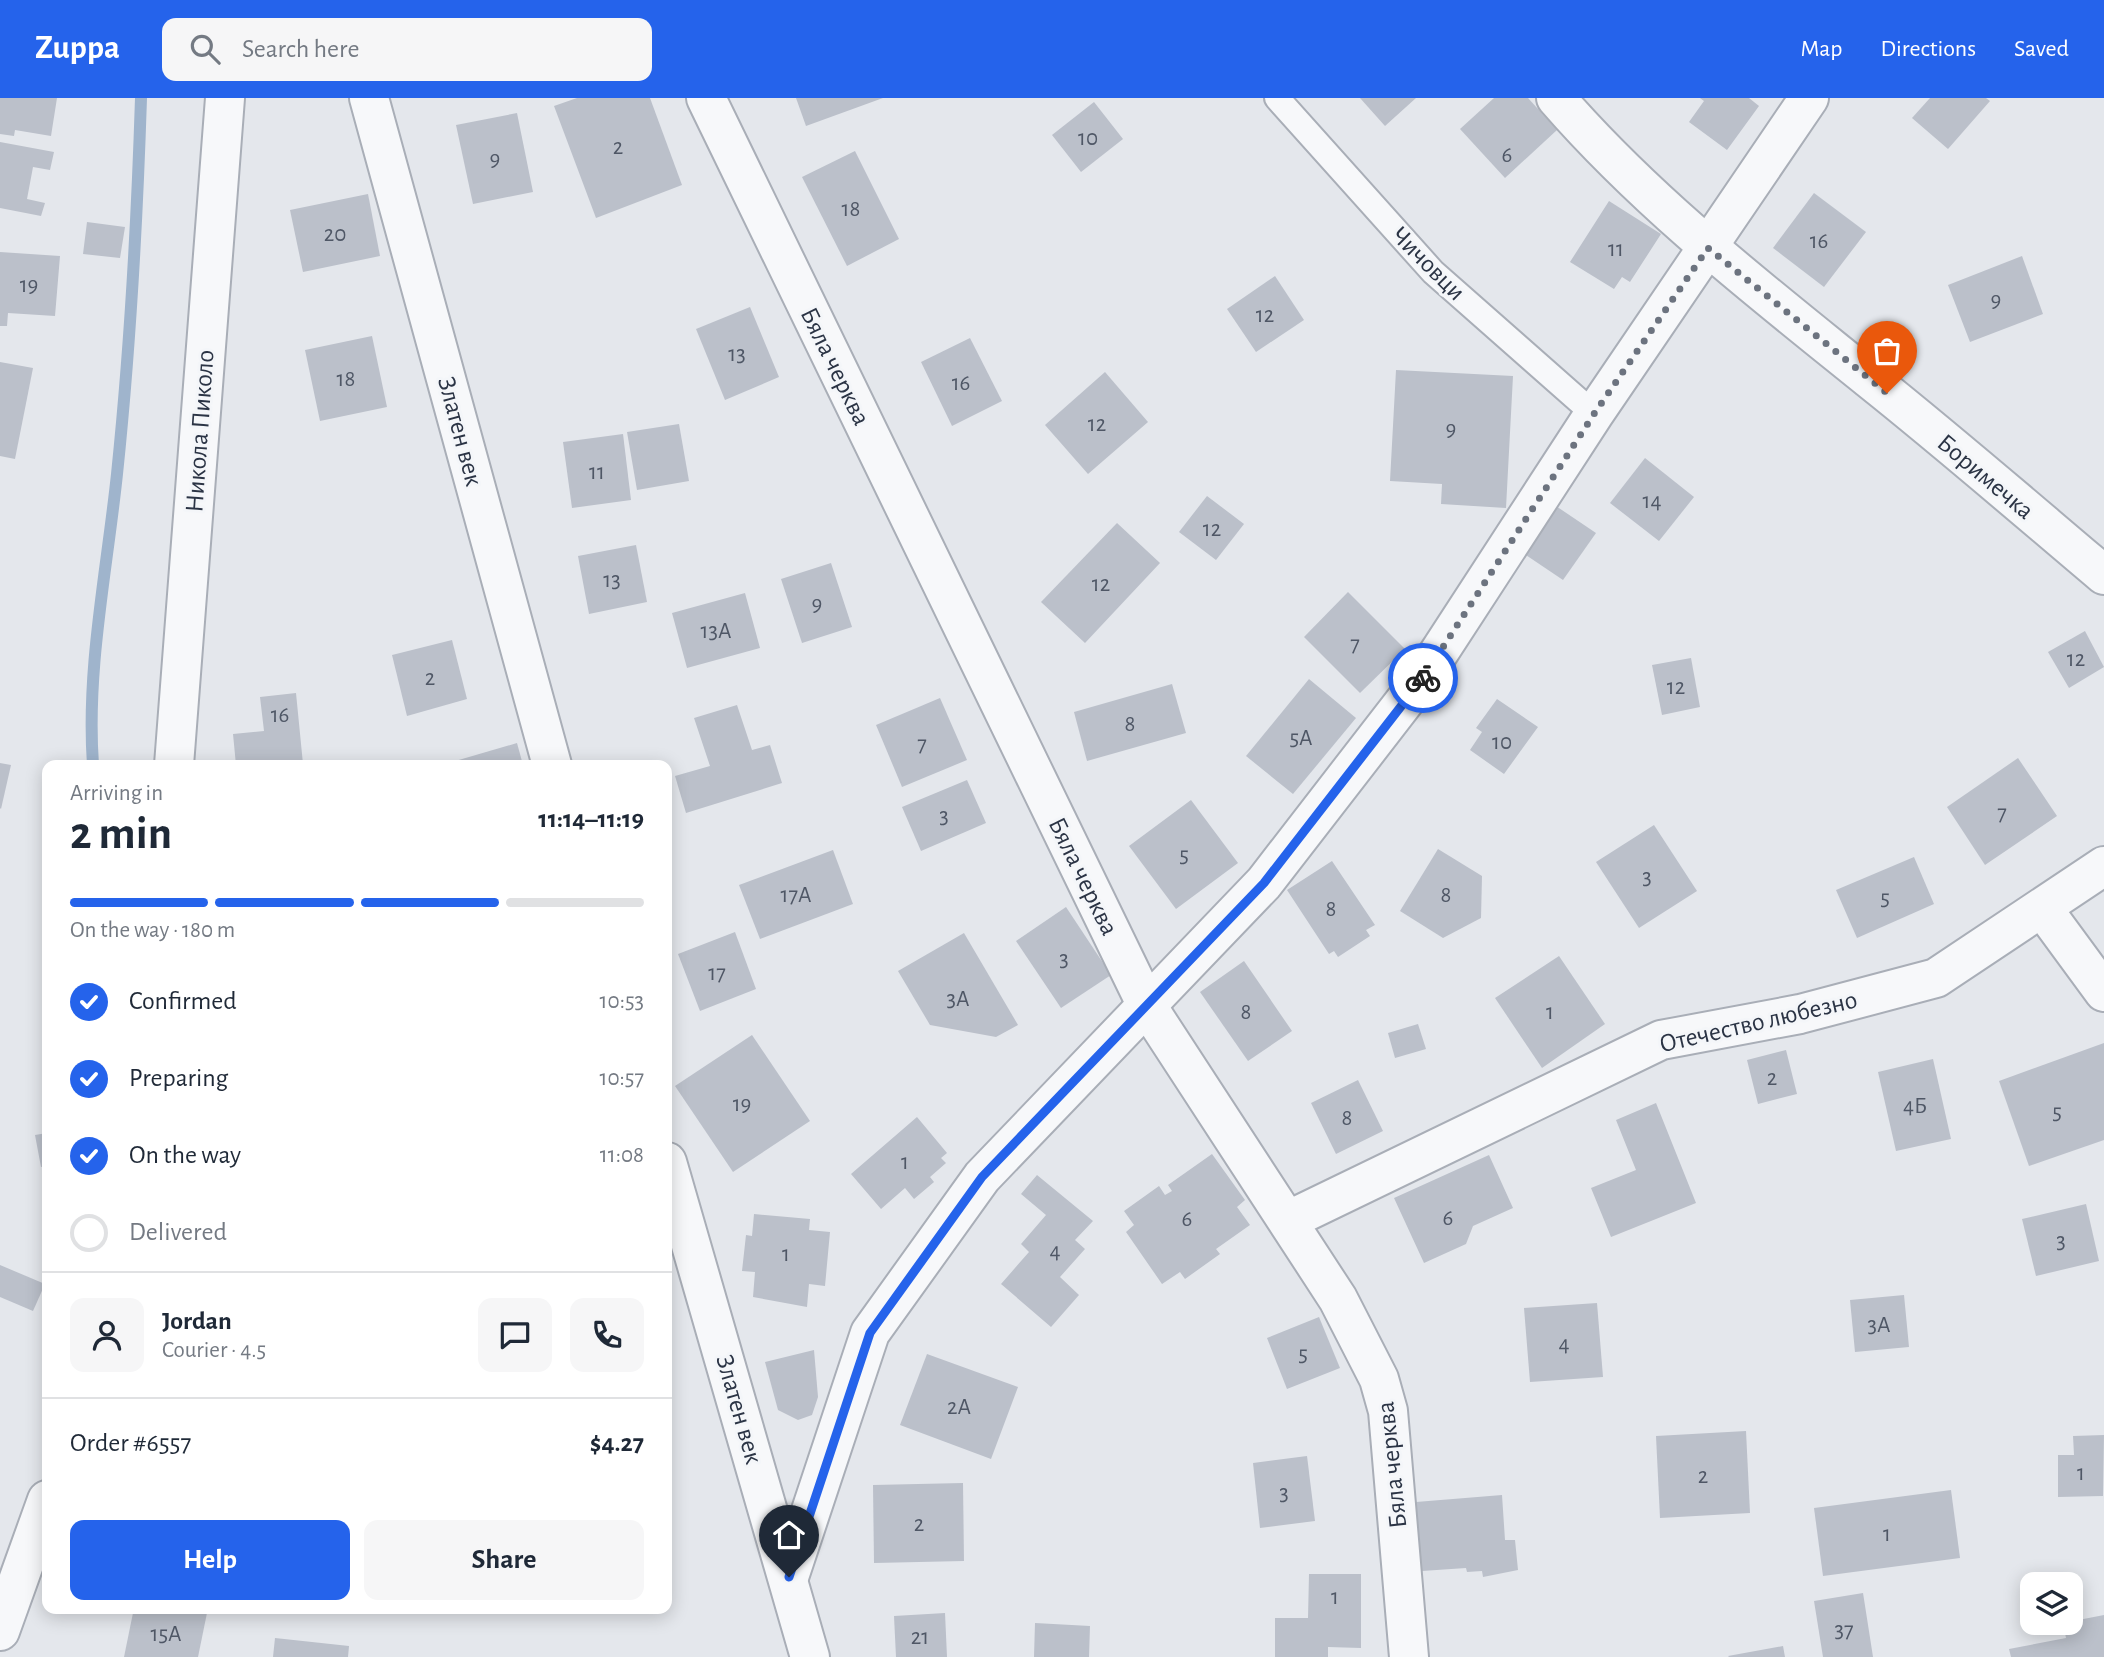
<!DOCTYPE html>
<html lang="en">
<head>
<meta charset="utf-8">
<style>
	body { margin:0; font-family:"Alegreya Sans",sans-serif; background:#f6f6f7; color:#1f2937; height:100vh; display:flex; flex-direction:column; font-size:26px; white-space:nowrap }
	* { box-sizing:border-box; margin:0 }
	p { font-size:23px; color:#747a83 }
	.icon { flex:none; width:38px; height:38px; fill:none; stroke:currentColor; stroke-width:2; stroke-linecap:round; stroke-linejoin:round }
	.map { position:relative; flex:1; overflow:hidden }
	.sheet { position:absolute; left:42px; top:662px; width:630px; height:854px; display:flex; flex-direction:column; background:#fff; border-radius:14px; box-shadow:0 4px 18px #0003 }
	.sheet>* { flex:none }
	.controls { position:absolute; left:2020px; top:1474px; display:grid; gap:14px }
	.controls a { display:grid; place-items:center; width:63px; height:63px; border-radius:14px; background:#fff; box-shadow:0 4px 18px #0003; font-size:35px }
	.pin { position:absolute; display:grid; place-items:center; width:60px; height:60px; color:#fff; margin:-72px -30px; border-radius:50% 50% 50% 0; rotate:-45deg; box-shadow:0 0 7px #0007 }
	.pin .icon { rotate:45deg }
	.courier { position:absolute; display:grid; place-items:center; width:70px; height:70px; margin:-35px; border:5px solid #2563eb; border-radius:50%; background:#fff; color:#222; box-shadow:0 2px 9px #0007 }
	.headline em { font-style:normal; font-weight:600 }
	.headline div { display:flex; flex-direction:column-reverse }
	.headline { display:flex; align-items:center; justify-content:space-between; height:119px; padding:0 28px }
	h1 { font-size:46px; font-weight:600; line-height:52px }
	.bar { display:grid; grid-template-columns:repeat(4,1fr); gap:10px 7px; align-content:center; height:84px; padding:0 28px }
	.bar i { height:9px; border-radius:5px; background:#e0e1e3 }
	.bar .active { background:#2563eb }
	.bar p { grid-column:span 4 }
	.line { display:flex; align-items:center; gap:18px; padding:0 28px; border-top:2px solid #e0e1e3 }
	.line div { flex:1 }
	.round { display:grid; place-items:center; flex:none; width:74px; height:74px; border-radius:14px; background:#f6f6f7 }
	ol { padding:0 28px; list-style:none }
	li { display:flex; align-items:center; gap:21px; height:77px }
	li p { margin-inline-start:auto }
	li .icon { padding:7px; border-radius:50%; background:#2563eb; color:#fff; stroke-width:4 }
	li:last-child { color:#747a83 }
	li i { width:38px; height:38px; border:4px solid #e0e1e3; border-radius:50% }
	.action { display:flex; gap:14px; margin-top:auto; padding:14px 28px }
	.action a { flex:1; height:80px; border-radius:14px; background:#2563eb; color:#fff; font-size:28px; font-weight:600; line-height:80px; text-align:center }
	.action a+a { background:#f6f6f7; color:#1f2937 }
	header { display:flex; align-items:center; gap:42px; box-sizing:border-box; height:98px; padding:0 35px; background:#2563eb; color:#fff }
	header strong { font-size:33px }
	nav { display:flex; gap:38px; margin-inline-start:auto; font-size:24px }
	.search { width:490px; height:63px; background:#f6f6f7; display:flex; align-items:center; gap:18px; box-sizing:border-box; padding:0 24px; border-radius:14px; color:#747a83; font-size:26px }
	.map>svg:first-child { display:block }
	.lines { fill:none; stroke-linecap:round; stroke-linejoin:round }
	.stream { stroke:#9fb4cc; stroke-width:12 }
	.building { fill:#bbc0ca }
	.lane-casing { stroke:#a9aeb7; stroke-width:28 }
	.street-casing { stroke:#a9aeb7; stroke-width:42 }
	.lane { stroke:#f7f8fa; stroke-width:24 }
	.street { stroke:#f7f8fa; stroke-width:38 }
	.done { stroke:#6c737f; stroke-width:7; stroke-dasharray:0 12.6 }
	.route { stroke:#2563eb; stroke-width:9 }
	.labels { text-anchor:middle; stroke-width:6; stroke-linejoin:round; paint-order:stroke }
	.number-label { font-size:23px; fill:#4f5766 }
	.street-label { font-size:26px; fill:#2b3445; stroke:#f4f6f9 }
</style>
</head>
<body>
<header>
<strong>Zuppa</strong>
<div class="search"><svg class="icon" aria-label="search" viewBox="0 0 24 24"><circle cx="10" cy="10" r="6"/><path d="M15 15l6 6"/></svg>Search here</div>
<nav><a>Map</a><a>Directions</a><a>Saved</a></nav>
</header>
<div class="map">
<svg width="2104" height="1559" viewBox="0 0 2104 1559">
	<rect width="100%" height="100%" fill="#e4e7ec"/>
	<g class="lines">
		<path class="stream" d="M 93,667 C 86,571 107,472 117,376 C 130,251 137,126 141,0"/>
	</g>
	<g class="building">
		<polygon points="0,0 57,0 51,38 15,32 14,38 0,36"/>
		<polygon points="577,0 650,0 682,87 596,120 554,8"/>
		<polygon points="796,0 883,0 806,28"/>
		<polygon points="1360,0 1416,0 1385,28"/>
		<polygon points="1494,0 1528,0 1557,32 1505,80 1460,31"/>
		<polygon points="1700,0 1749,0 1759,8 1727,52 1689,24 1704,3"/>
		<polygon points="1930,0 1986,0 1990,3 1948,51 1912,20"/>
		<polygon points="1094,4 1123,41 1081,74 1052,37"/>
		<polygon points="517,15 533,94 473,106 456,27"/>
		<polygon points="0,44 54,54 50,72 33,69 27,101 45,105 41,118 0,110"/>
		<polygon points="855,53 899,141 847,168 802,79"/>
		<polygon points="1814,95 1866,134 1824,189 1773,150"/>
		<polygon points="368,96 380,158 303,174 290,112"/>
		<polygon points="1609,103 1661,136 1630,184 1622,179 1614,191 1570,164"/>
		<polygon points="87,124 125,129 120,160 83,156"/>
		<polygon points="0,154 60,158 55,218 8,215 7,228 0,228"/>
		<polygon points="2022,158 2043,216 1970,244 1948,187"/>
		<polygon points="1275,178 1304,222 1256,254 1227,211"/>
		<polygon points="750,209 779,279 725,302 696,231"/>
		<polygon points="372,238 387,309 320,323 305,252"/>
		<polygon points="970,240 1002,303 952,328 921,264"/>
		<polygon points="0,264 33,270 15,361 0,358"/>
		<polygon points="1396,272 1513,278 1506,410 1441,406 1442,386 1390,383"/>
		<polygon points="1105,274 1148,324 1088,376 1045,327"/>
		<polygon points="679,326 689,383 637,392 627,334"/>
		<polygon points="623,336 631,402 572,410 563,344"/>
		<polygon points="1645,360 1694,399 1659,443 1610,405"/>
		<polygon points="1207,398 1244,426 1216,462 1179,434"/>
		<polygon points="1550,404 1596,435 1563,482 1517,451"/>
		<polygon points="1117,425 1160,465 1085,545 1041,504"/>
		<polygon points="636,447 647,504 589,516 578,458"/>
		<polygon points="831,465 852,529 802,545 781,481"/>
		<polygon points="1348,494 1405,551 1360,595 1304,539"/>
		<polygon points="745,495 760,550 687,570 672,515"/>
		<polygon points="2085,533 2104,569 2069,590 2048,554"/>
		<polygon points="452,542 467,601 407,618 392,557"/>
		<polygon points="1691,560 1700,609 1662,617 1652,567"/>
		<polygon points="1309,581 1356,620 1293,696 1246,658"/>
		<polygon points="1172,586 1186,635 1087,663 1074,614"/>
		<polygon points="296,595 303,666 236,667 233,636 264,633 260,599"/>
		<polygon points="940,600 967,662 902,689 876,627"/>
		<polygon points="1497,601 1538,629 1504,676 1470,652 1482,634 1476,630"/>
		<polygon points="737,607 752,652 770,647 782,685 686,715 675,678 710,668 694,620"/>
		<polygon points="517,645 523,667 445,667 445,666"/>
		<polygon points="2018,660 2057,718 1985,767 1947,709"/>
		<polygon points="0,665 11,667 1,711 0,710"/>
		<polygon points="967,682 986,725 921,753 902,709"/>
		<polygon points="1191,702 1238,765 1176,811 1129,748"/>
		<polygon points="1654,727 1697,793 1639,830 1596,764"/>
		<polygon points="1438,751 1482,778 1481,820 1443,840 1400,813"/>
		<polygon points="833,752 853,806 760,841 739,787"/>
		<polygon points="1914,759 1934,806 1857,840 1836,792"/>
		<polygon points="1332,763 1375,827 1366,832 1370,838 1338,859 1334,853 1329,856 1287,792"/>
		<polygon points="1066,809 1111,877 1061,910 1016,843"/>
		<polygon points="735,834 756,891 700,913 678,856"/>
		<polygon points="964,835 1018,927 996,939 930,927 898,873"/>
		<polygon points="1559,858 1605,926 1542,970 1495,900"/>
		<polygon points="1244,863 1292,933 1248,963 1200,894"/>
		<polygon points="1418,926 1426,951 1395,960 1388,935"/>
		<polygon points="752,937 810,1023 733,1074 675,988"/>
		<polygon points="2104,945 2104,1042 2029,1068 1999,983"/>
		<polygon points="1786,952 1797,996 1758,1006 1747,962"/>
		<polygon points="1933,961 1951,1041 1896,1053 1878,974"/>
		<polygon points="1358,982 1383,1033 1336,1056 1311,1005"/>
		<polygon points="1656,1005 1696,1105 1611,1139 1591,1090 1636,1072 1616,1022"/>
		<polygon points="917,1019 947,1055 941,1060 946,1065 930,1079 934,1084 914,1101 905,1090 881,1111 851,1076"/>
		<polygon points="47,1035 47,1068 41,1069 35,1037"/>
		<polygon points="1212,1056 1245,1102 1237,1109 1250,1127 1216,1151 1220,1156 1185,1181 1180,1174 1162,1186 1126,1134 1134,1127 1124,1113 1159,1088 1165,1097 1172,1093 1168,1087"/>
		<polygon points="1489,1057 1513,1110 1473,1128 1466,1146 1424,1165 1394,1100"/>
		<polygon points="1037,1077 1093,1123 1075,1142 1085,1151 1060,1179 1079,1197 1051,1229 1001,1186 1029,1154 1021,1146 1046,1117 1021,1096"/>
		<polygon points="2086,1106 2099,1163 2036,1178 2022,1121"/>
		<polygon points="754,1116 810,1121 809,1132 830,1134 825,1188 809,1186 807,1209 753,1199 755,1174 742,1173 746,1137 752,1138"/>
		<polygon points="0,1167 45,1186 33,1213 0,1199"/>
		<polygon points="1904,1197 1909,1249 1855,1254 1850,1202"/>
		<polygon points="1597,1205 1603,1279 1530,1284 1524,1210"/>
		<polygon points="1319,1219 1340,1270 1287,1291 1267,1240"/>
		<polygon points="814,1252 818,1299 812,1317 798,1322 778,1312 765,1264"/>
		<polygon points="927,1256 1018,1289 991,1361 900,1327"/>
		<polygon points="1746,1333 1750,1415 1660,1420 1656,1338"/>
		<polygon points="2104,1337 2103,1398 2058,1399 2058,1357 2074,1357 2073,1338"/>
		<polygon points="1307,1358 1315,1423 1260,1430 1253,1365"/>
		<polygon points="963,1385 964,1463 874,1465 873,1387"/>
		<polygon points="1951,1392 1960,1460 1823,1478 1814,1410"/>
		<polygon points="1502,1397 1505,1442 1515,1442 1518,1472 1483,1479 1482,1473 1467,1474 1466,1470 1422,1473 1416,1404"/>
		<polygon points="1309,1476 1361,1476 1361,1550 1328,1549 1328,1559 1275,1559 1275,1520 1308,1520"/>
		<polygon points="1863,1495 1873,1559 1823,1559 1814,1503"/>
		<polygon points="134,1510 208,1510 198,1559 124,1559"/>
		<polygon points="945,1515 947,1559 896,1559 894,1518"/>
		<polygon points="2104,1517 2104,1559 2011,1559 2009,1551 2066,1540 2063,1525"/>
		<polygon points="1035,1525 1090,1528 1089,1559 1034,1559"/>
		<polygon points="275,1540 349,1548 348,1559 273,1559"/>
		<polygon points="1783,1548 1785,1559 1729,1559 1728,1558"/>
	</g>
	<g class="lines">
		<g class="lane-casing">
			<polyline id="lane" points="1277,0 1433,174 1594,316"/>
		</g>
		<g class="street-casing">
			<g id="street">
				<polyline points="369,0 552,667"/>
				<polyline points="706,0 1147,908 1338,1201 1379,1281 1388,1313 1409,1559"/>
				<path d="M 1556,0 C 1649,107 1762,194 1872,283 C 1951,346 2027,412 2104,477"/>
				<polyline points="174,667 225,0"/>
				<polyline points="2043,811 2104,894"/>
				<polyline points="667,1064 810,1559"/>
				<polyline points="1289,1122 1661,942 1800,916 1936,880 2104,768"/>
				<polyline points="789,1479 870,1235 982,1079 1264,785 1421,582 1594,316 1809,0"/>
				<polyline points="0,1533 47,1402"/>
			</g>
		</g>
		<use href="#lane" class="lane"/>
		<use href="#street" class="street"/>
	</g>
	<g class="lines">
		<polyline class="done" points="1423,580 1594,316 1708,150 1887,295"/>
		<polyline class="route" points="789,1479 870,1235 982,1079 1264,785 1423,580"/>
	</g>
	<g class="labels">
		<g class="number-label">
			<text x="1088" y="47">10</text>
			<text x="618" y="56">2</text>
			<text x="1507" y="64">6</text>
			<text x="495" y="68">9</text>
			<text x="851" y="118">18</text>
			<text x="335" y="143">20</text>
			<text x="1819" y="150">16</text>
			<text x="1616" y="158">11</text>
			<text x="29" y="194">19</text>
			<text x="1996" y="209">9</text>
			<text x="1265" y="224">12</text>
			<text x="737" y="263">13</text>
			<text x="346" y="288">18</text>
			<text x="961" y="292">16</text>
			<text x="1097" y="333">12</text>
			<text x="1451" y="338">9</text>
			<text x="597" y="381">11</text>
			<text x="1652" y="410">14</text>
			<text x="1212" y="438">12</text>
			<text x="612" y="489">13</text>
			<text x="1101" y="493">12</text>
			<text x="817" y="513">9</text>
			<text x="716" y="540">13А</text>
			<text x="1355" y="553">7</text>
			<text x="2076" y="568">12</text>
			<text x="430" y="587">2</text>
			<text x="1676" y="596">12</text>
			<text x="280" y="624">16</text>
			<text x="1130" y="633">8</text>
			<text x="1301" y="647">5А</text>
			<text x="1502" y="651">10</text>
			<text x="922" y="653">7</text>
			<text x="2002" y="722">7</text>
			<text x="944" y="725">3</text>
			<text x="1184" y="764">5</text>
			<text x="1647" y="786">3</text>
			<text x="796" y="804">17А</text>
			<text x="1446" y="804">8</text>
			<text x="1885" y="807">5</text>
			<text x="1331" y="818">8</text>
			<text x="1064" y="868">3</text>
			<text x="717" y="882">17</text>
			<text x="958" y="908">3А</text>
			<text x="1246" y="921">8</text>
			<text x="1550" y="921">1</text>
			<text x="1772" y="987">2</text>
			<text x="742" y="1013">19</text>
			<text x="1915" y="1015">4Б</text>
			<text x="2057" y="1021">5</text>
			<text x="1347" y="1027">8</text>
			<text x="905" y="1071">1</text>
			<text x="1448" y="1127">6</text>
			<text x="1187" y="1128">6</text>
			<text x="2061" y="1150">3</text>
			<text x="1055" y="1160">4</text>
			<text x="786" y="1163">1</text>
			<text x="1879" y="1234">3А</text>
			<text x="1564" y="1253">4</text>
			<text x="1303" y="1263">5</text>
			<text x="959" y="1316">2А</text>
			<text x="2081" y="1382">1</text>
			<text x="1703" y="1385">2</text>
			<text x="1284" y="1402">3</text>
			<text x="919" y="1433">2</text>
			<text x="1887" y="1443">1</text>
			<text x="1335" y="1506">1</text>
			<text x="1844" y="1539">37</text>
			<text x="166" y="1543">15А</text>
			<text x="920" y="1546">21</text>
		</g>
		<g class="street-label">
			<text transform="translate(1429 165) rotate(45)" y="9">Чичовци</text>
			<text transform="translate(836 268) rotate(64)" y="9">Бяла черква</text>
			<text transform="translate(199 333) rotate(-86)" y="9">Никола Пиколо</text>
			<text transform="translate(461 333) rotate(75)" y="9">Златен век</text>
			<text transform="translate(1986 378) rotate(40)" y="9">Боримечка</text>
			<text transform="translate(1084 778) rotate(64)" y="9">Бяла черква</text>
			<text transform="translate(1758 923) rotate(-13)" y="9">Отечество любезно</text>
			<text transform="translate(740 1311) rotate(74)" y="9">Златен век</text>
			<text transform="translate(1391 1367) rotate(-96)" y="9">Бяла черква</text>
		</g>
	</g>
</svg>
<div class="controls">
<a><svg class="icon" aria-label="layers" viewBox="0 0 24 24"><path d="M12 4l9 5-9 5-9-5zM3 14l9 5 9-5"/></svg></a>
</div>
<div class="pin" style="left:1887px;top:295px;background:#ea580c"><svg class="icon" aria-label="bag" viewBox="0 0 24 24"><path d="M5 8h14l-1 12H6zM9 8a3 3 0 0 1 6 0"/></svg></div>
<div class="pin" style="left:789px;top:1479px;background:#1f2937"><svg class="icon" aria-label="home" viewBox="0 0 24 24"><path d="M3 11l9-7 9 7M6 9v11h12V9"/></svg></div>
<div class="courier" style="left:1423px;top:580px"><svg class="icon" aria-label="bike" viewBox="0 0 24 24"><circle cx="6" cy="16" r="4"/><circle cx="18" cy="16" r="4"/><path d="M6 16l4-8h5l3 8M10 8l3 8H6M13 5h3"/></svg></div>
<section class="sheet">
<div class="headline"><div><h1>2 min</h1><p>Arriving in</p></div><em>11:14–11:19</em></div>
<div class="bar"><i class="active"></i><i class="active"></i><i class="active"></i><i></i><p>On the way · 180 m</p></div>
<ol>
<li><svg class="icon" aria-label="check" viewBox="0 0 24 24"><path d="M5 12l5 5 9-10"/></svg>Confirmed<p>10:53</p></li>
<li><svg class="icon" aria-label="check" viewBox="0 0 24 24"><path d="M5 12l5 5 9-10"/></svg>Preparing<p>10:57</p></li>
<li><svg class="icon" aria-label="check" viewBox="0 0 24 24"><path d="M5 12l5 5 9-10"/></svg>On the way<p>11:08</p></li>
<li><i></i>Delivered</li>
</ol>
<div class="line" style="height:126px"><a class="round"><svg class="icon" aria-label="person" viewBox="0 0 24 24"><circle cx="12" cy="8" r="4"/><path d="M4 21q1-7 8-7t8 7"/></svg></a><div><b>Jordan</b><p>Courier · 4.5</p></div><a class="round"><svg class="icon" aria-label="chat" viewBox="0 0 24 24"><path d="M4 5h16v11H9l-5 4z"/></svg></a><a class="round"><svg class="icon" aria-label="phone" viewBox="0 0 24 24"><path d="M5 4h4l2 5-3 2q2 4 5 5l2-3 5 2v4C11 20 4 13 5 4z"/></svg></a></div>
<div class="line" style="height:91px"><div>Order #6557</div><b>$4.27</b></div>
<div class="action"><a>Help</a><a>Share</a></div>
</section>
</div>
</body>
</html>
